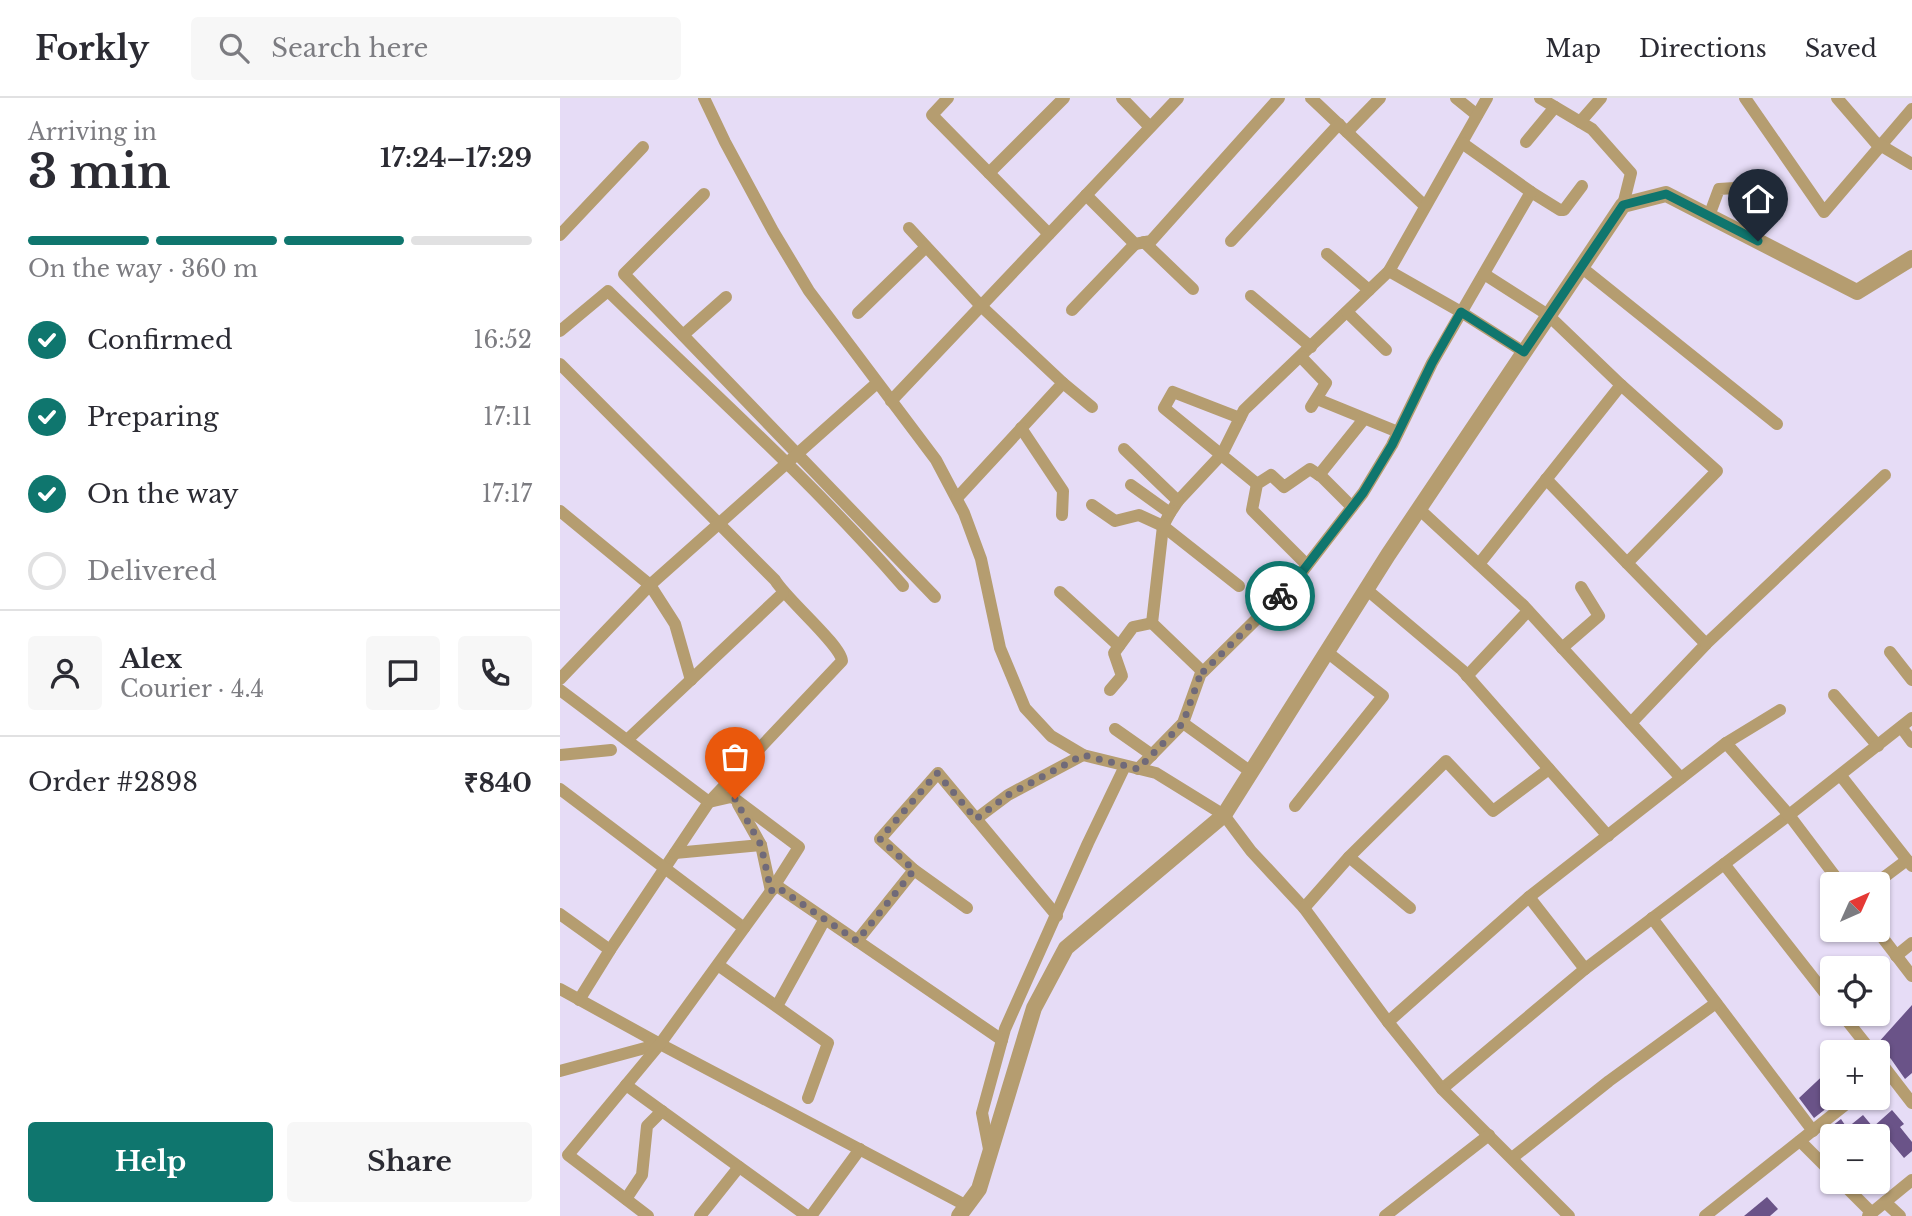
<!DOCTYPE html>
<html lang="en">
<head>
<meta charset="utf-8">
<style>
	body { margin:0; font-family:"Libre Baskerville",serif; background:#f7f7f7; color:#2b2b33; height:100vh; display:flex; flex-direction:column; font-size:26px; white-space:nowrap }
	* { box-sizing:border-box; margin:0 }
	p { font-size:23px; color:#7c7c81 }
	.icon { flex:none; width:38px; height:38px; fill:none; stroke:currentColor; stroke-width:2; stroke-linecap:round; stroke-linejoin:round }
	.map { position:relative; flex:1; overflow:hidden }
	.panel { display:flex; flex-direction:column; background:#fff; width:560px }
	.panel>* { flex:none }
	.needle { width:46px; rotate:45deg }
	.controls { position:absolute; left:1260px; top:774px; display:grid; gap:14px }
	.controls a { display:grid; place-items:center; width:70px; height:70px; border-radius:7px; background:#fff; box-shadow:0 2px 5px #0004; font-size:35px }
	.pin { position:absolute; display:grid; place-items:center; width:60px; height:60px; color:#fff; margin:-72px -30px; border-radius:50% 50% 50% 0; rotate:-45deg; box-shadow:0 0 7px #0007 }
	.pin .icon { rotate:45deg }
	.courier { position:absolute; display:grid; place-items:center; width:70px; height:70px; margin:-35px; border:5px solid #0f766e; border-radius:50%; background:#fff; color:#222; box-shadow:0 2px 9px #0007 }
	.summary em { font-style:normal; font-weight:800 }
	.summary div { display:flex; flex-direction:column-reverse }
	.summary { display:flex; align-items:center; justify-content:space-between; height:119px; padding:0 28px }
	h1 { font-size:46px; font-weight:800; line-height:52px }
	.bar { display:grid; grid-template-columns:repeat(4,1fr); gap:10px 7px; align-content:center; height:84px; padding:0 28px }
	.bar i { height:9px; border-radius:5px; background:#e1e1e2 }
	.bar .on { background:#0f766e }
	.bar p { grid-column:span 4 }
	.line { display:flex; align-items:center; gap:18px; padding:0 28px; border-top:2px solid #e1e1e2 }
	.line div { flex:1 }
	.round { display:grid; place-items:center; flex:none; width:74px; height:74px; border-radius:7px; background:#f7f7f7 }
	ol { padding:0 28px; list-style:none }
	li { display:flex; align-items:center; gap:21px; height:77px }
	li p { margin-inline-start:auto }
	li .icon { padding:7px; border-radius:50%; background:#0f766e; color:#fff; stroke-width:4 }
	li:last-child { color:#7c7c81 }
	li i { width:38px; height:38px; border:4px solid #e1e1e2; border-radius:50% }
	.action { display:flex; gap:14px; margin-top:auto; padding:14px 28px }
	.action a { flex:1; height:80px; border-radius:7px; background:#0f766e; color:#fff; font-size:28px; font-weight:800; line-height:80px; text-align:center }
	.action a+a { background:#f7f7f7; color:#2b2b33 }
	header { display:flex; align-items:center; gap:42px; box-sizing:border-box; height:98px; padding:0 35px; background:#fff; border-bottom:2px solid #e1e1e2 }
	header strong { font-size:33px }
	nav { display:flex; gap:38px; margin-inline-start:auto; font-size:24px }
	.search { width:490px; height:63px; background:#f7f7f7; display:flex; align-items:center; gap:18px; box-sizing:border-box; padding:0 24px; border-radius:7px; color:#7c7c81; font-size:26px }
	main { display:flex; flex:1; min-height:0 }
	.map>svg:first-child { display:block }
	.building { fill:#6a5388 }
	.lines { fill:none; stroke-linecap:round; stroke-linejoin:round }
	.minor { stroke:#b59d70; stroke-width:12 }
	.tertiary { stroke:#b59d70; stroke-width:16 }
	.done { stroke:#706a79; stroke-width:7; stroke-dasharray:0 12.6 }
	.route { stroke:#0f766e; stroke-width:9 }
</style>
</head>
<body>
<header>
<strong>Forkly</strong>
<div class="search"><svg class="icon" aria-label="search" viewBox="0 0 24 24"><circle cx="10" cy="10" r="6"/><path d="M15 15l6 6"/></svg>Search here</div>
<nav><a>Map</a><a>Directions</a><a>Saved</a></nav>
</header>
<main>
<section class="panel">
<div class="summary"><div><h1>3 min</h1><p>Arriving in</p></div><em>17:24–17:29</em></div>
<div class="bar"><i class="on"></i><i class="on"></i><i class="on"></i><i></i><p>On the way · 360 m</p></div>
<ol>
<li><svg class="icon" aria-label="check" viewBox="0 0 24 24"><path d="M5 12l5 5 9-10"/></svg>Confirmed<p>16:52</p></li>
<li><svg class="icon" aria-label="check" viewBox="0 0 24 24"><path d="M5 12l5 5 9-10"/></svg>Preparing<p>17:11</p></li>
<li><svg class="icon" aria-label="check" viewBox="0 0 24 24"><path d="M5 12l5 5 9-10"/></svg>On the way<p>17:17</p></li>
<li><i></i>Delivered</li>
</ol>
<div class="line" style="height:126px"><a class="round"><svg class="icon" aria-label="person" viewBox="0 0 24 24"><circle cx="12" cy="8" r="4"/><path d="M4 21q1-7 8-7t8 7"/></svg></a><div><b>Alex</b><p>Courier · 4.4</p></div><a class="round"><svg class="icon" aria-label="chat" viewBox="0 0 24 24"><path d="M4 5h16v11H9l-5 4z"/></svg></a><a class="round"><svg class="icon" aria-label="phone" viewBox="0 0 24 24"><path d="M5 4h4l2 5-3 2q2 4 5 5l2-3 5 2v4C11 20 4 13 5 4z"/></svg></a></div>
<div class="line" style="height:91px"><div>Order #2898</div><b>₹840</b></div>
<div class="action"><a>Help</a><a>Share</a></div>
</section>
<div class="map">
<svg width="1352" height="1118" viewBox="0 0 1352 1118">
	<rect width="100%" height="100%" fill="#e6dcf6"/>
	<g class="building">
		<polygon points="1352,907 1352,975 1345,981 1331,961 1317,946"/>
		<polygon points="1272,969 1272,999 1281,999 1254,1020 1239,1000"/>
		<polygon points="1332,1012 1344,1026 1340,1029 1352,1044 1352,1053 1344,1060 1329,1042 1318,1050 1318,1038 1266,1038 1263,1035 1281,1021 1287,1030 1303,1017 1313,1029"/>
		<polygon points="1207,1099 1218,1111 1210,1118 1184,1118"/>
	</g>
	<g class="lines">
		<g class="minor">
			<polyline points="144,0 165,44 213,133 249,193 376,362 404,415 421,461 440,550 465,610 491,638 523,657 596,675 664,717 691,753 744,810 828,924 882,991 1025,871 1229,717 1281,786"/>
			<polyline points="388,0 372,17 489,136"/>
			<polyline points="562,0 590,29"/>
			<polyline points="751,0 865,108"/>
			<polyline points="896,0 917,17"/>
			<polyline points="927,0 829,173 684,312 662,356 618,403 610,415 603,428 592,525 643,574 735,483 803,395 832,347 872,265 971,94 1000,112 1004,112 1022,88"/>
			<polyline points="980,0 1032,31 1071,75 1063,107"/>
			<polyline points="1185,0 1264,114 1352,11"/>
			<polyline points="1277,0 1315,44 1352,66"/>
			<polyline points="1020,24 1041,0"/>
			<polyline points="787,34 820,0"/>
			<polyline points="966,44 995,9"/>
			<polyline points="902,45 971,94"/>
			<polyline points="429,75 504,0"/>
			<polyline points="144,96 64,176 375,499"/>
			<polyline points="526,97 575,146 591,143 719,0"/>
			<polyline points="1149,118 1159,91 1191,89"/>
			<polyline points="349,130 421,208 503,285 397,400"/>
			<polyline points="0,137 83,49"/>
			<polyline points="671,143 779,26"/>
			<polyline points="584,144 633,191"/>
			<polyline points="767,156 809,192"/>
			<polyline points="1021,169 1217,326"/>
			<polyline points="829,173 901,214 964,254"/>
			<polyline points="924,176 988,217 1061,287 1157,373 1067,465 1146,546 1071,625"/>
			<polyline points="691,198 751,249"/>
			<polyline points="512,212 575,146"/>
			<polyline points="787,214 826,252"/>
			<polyline points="298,215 366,149"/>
			<path d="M 0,233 L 48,193 C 147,290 252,383 343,488"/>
			<polyline points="123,237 166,199"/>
			<polyline points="741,259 766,285 751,309"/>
			<path d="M 0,266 L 215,482 C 227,502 281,547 282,563 L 149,704 L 50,852 L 19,902"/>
			<polyline points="503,285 532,309"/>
			<polyline points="757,301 838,334"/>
			<polyline points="331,303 618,0"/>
			<polyline points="680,320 613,294 604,310 697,386"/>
			<polyline points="461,330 503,393 502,417"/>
			<polyline points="564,351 618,403"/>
			<polyline points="759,377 804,321"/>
			<polyline points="986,381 1067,465"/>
			<polyline points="571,387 610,415"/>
			<polyline points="532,407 555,423 579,417 603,428 679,488"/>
			<polyline points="859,411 964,508 1121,680"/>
			<polyline points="0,413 90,487 115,526 131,582"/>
			<polyline points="919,466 1061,287"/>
			<polyline points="747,467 692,412 697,386 711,377 724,389 750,371 762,379 792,409"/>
			<polyline points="806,491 902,572 1048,738"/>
			<polyline points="500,494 559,548"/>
			<polyline points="1146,546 1325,377"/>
			<polyline points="1002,550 1039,518 1021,489"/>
			<polyline points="1330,554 1352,582"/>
			<polyline points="907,578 968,513"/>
			<polyline points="0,581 90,487 317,285"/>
			<polyline points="0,592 149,704 171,699 175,701 239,749 211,793"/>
			<polyline points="550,592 562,578 554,555 573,529 592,525"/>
			<polyline points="1274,597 1318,648"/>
			<polyline points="623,625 691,674"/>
			<polyline points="1341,629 1352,644"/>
			<polyline points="555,631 592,657"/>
			<polyline points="67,642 223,495"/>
			<polyline points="1166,645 1220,612"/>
			<polyline points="0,657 51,652"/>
			<polyline points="578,671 623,625 642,572"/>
			<polyline points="1281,678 1347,762"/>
			<polyline points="0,691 184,830"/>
			<polyline points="178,706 201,747 211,793"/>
			<polyline points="735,708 823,598 767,554"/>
			<polyline points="416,721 448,697 523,657"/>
			<polyline points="115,755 201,747"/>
			<polyline points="789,759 850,810"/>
			<polyline points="1164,766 1272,904"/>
			<polyline points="1315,786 1347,762 1352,768"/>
			<polyline points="969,799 1025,871"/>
			<polyline points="407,810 354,772 320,741 378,675 497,818"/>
			<polyline points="744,810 789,759 886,663 933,713 989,671"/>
			<polyline points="0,816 50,852"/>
			<polyline points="1092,820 1253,1033"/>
			<polyline points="1316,831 1352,878"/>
			<polyline points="297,843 354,772"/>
			<polyline points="1336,858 1352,845"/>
			<polyline points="158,867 268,945 248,1000"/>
			<polyline points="0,891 100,946"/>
			<polyline points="217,908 265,821"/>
			<polyline points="1281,915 1312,954"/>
			<polyline points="828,924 969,799 1166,645 1229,717 1352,620"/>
			<polyline points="1318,961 1352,1005"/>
			<polyline points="0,973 100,946"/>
			<polyline points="66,987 247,1118"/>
			<polyline points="882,991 1009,1118"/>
			<polyline points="1240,1043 1272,1075"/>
			<polyline points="430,1056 422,1015 445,931 528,745 565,668"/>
			<polyline points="952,1060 1049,983 1156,905"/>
			<polyline points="1280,1083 1312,1115"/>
			<polyline points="66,1101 82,1077 87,1028 102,1013"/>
			<polyline points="1325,1104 1352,1082"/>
			<polyline points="407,1108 100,946 211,793 217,788 442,942"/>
			<polyline points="88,1118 8,1057 100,946"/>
			<polyline points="140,1118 179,1069"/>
			<polyline points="251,1118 300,1051"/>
			<polyline points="825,1118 929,1037"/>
			<polyline points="1145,1118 1295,999"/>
			<polyline points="1308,1118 1325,1104 1340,1118"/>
		</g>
		<polyline class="tertiary" points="399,1118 419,1091 474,910 506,850 664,717 828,457 1063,107 1106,96 1297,194 1352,160"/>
	</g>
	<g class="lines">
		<polyline class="done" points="175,701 201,747 211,793 217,789 297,843 354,772 320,741 377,675 416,721 448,697 523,657 578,671 623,625 642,572 643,574 720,498"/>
		<polyline class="route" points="720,498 735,483 803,395 832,347 872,265 901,214 964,254 1063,107 1106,96 1198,143"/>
	</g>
</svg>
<div class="controls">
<a><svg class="needle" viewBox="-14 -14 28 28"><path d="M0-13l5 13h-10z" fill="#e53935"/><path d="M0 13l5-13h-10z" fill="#7c7c81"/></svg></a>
<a><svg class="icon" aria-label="locate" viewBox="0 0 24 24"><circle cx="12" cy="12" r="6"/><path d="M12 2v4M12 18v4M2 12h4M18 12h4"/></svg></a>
<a>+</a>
<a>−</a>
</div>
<div class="pin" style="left:175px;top:701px;background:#ea580c"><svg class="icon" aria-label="bag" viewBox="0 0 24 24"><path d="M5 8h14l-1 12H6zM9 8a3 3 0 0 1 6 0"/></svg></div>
<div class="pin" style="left:1198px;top:143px;background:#1f2937"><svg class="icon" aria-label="home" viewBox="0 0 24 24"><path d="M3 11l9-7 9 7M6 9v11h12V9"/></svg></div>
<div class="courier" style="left:720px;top:498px"><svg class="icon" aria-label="bike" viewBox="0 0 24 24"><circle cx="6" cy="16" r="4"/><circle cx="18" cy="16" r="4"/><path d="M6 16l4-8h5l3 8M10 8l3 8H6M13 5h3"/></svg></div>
</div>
</main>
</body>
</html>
